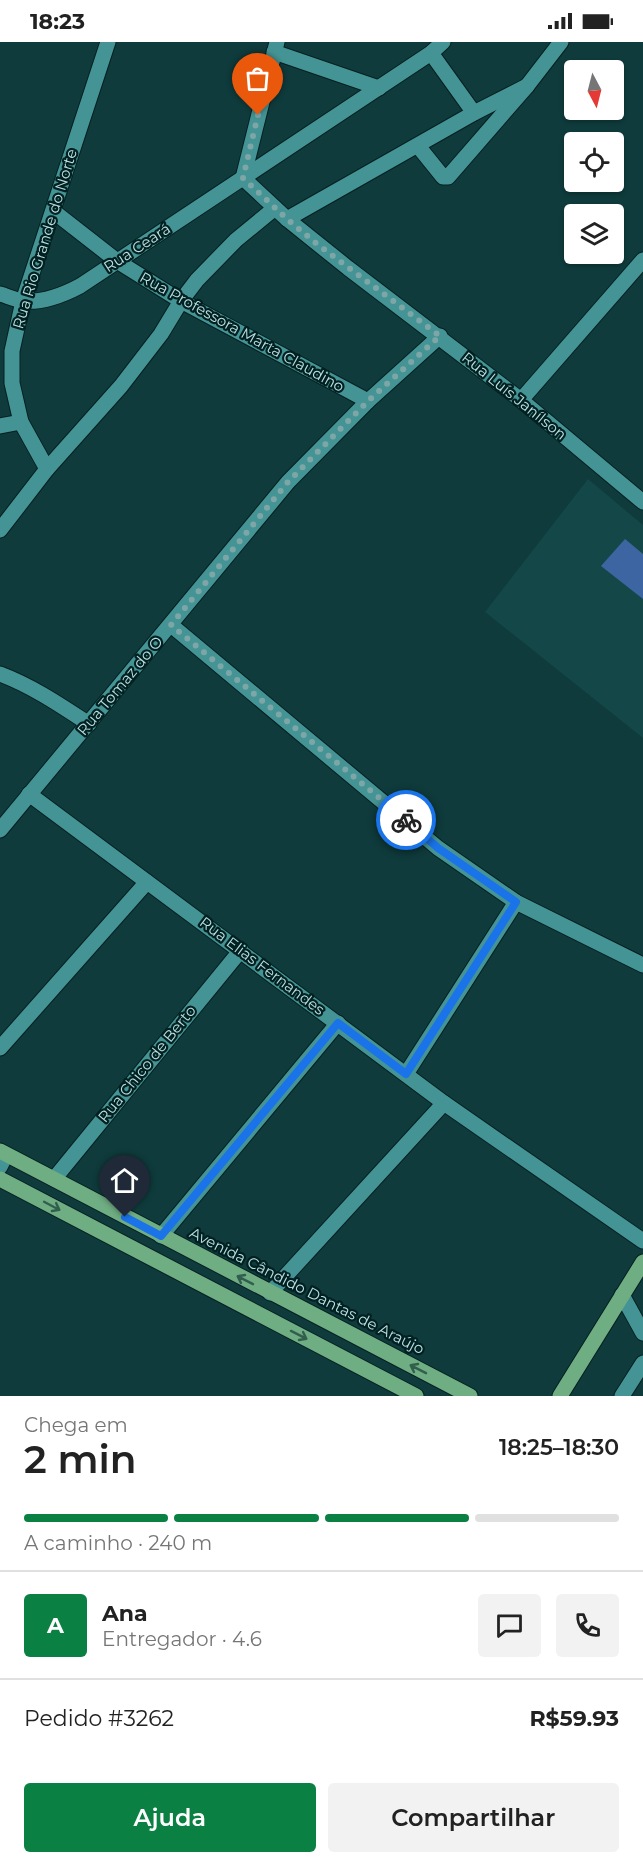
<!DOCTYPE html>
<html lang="pt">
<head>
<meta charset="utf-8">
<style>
	body { margin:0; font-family:Montserrat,sans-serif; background:#f2f2f2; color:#222; height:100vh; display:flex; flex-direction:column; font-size:22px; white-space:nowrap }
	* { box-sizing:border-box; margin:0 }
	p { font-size:20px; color:#767676 }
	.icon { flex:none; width:33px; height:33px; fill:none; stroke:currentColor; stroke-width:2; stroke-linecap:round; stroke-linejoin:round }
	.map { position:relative; height:1354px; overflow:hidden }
	.side { display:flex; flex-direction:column; background:#fff; flex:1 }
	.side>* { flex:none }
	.needle { width:39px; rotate:173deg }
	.buttons { position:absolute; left:564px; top:18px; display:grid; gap:12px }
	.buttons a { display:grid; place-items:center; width:60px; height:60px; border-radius:6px; background:#fff; box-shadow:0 2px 4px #0004; font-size:30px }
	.pin { position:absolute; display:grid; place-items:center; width:51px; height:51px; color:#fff; margin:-62px -26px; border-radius:50% 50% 50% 0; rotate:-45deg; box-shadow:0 0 6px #0007 }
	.pin .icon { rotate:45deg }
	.courier { position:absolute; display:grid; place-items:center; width:60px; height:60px; margin:-30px; border:4px solid #1a73e8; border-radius:50%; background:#fff; color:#222; box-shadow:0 2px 8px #0007 }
	.overview em { font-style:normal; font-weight:600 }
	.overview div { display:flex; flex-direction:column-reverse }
	.overview { display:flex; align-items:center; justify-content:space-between; height:102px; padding:0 24px }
	h1 { font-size:39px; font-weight:600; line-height:45px }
	.bar { display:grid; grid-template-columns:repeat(4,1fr); gap:9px 6px; align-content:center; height:72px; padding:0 24px }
	.bar i { height:8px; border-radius:4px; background:#e0e0e0 }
	.bar .active { background:#0b8043 }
	.bar p { grid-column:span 4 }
	.line { display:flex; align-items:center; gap:15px; padding:0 24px; border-top:2px solid #e0e0e0 }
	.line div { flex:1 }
	.round { display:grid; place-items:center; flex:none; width:63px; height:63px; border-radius:6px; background:#f2f2f2 }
	.action { display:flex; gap:12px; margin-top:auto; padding:12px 24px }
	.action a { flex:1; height:69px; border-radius:6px; background:#0b8043; color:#fff; font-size:24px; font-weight:600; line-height:69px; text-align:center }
	.action a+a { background:#f2f2f2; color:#222 }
	.status { display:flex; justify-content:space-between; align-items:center; height:42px; padding:0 30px; background:#fff; direction:ltr }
	.status svg { height:16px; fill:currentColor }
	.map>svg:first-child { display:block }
	.built { fill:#144748 }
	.water { fill:#3c65a1 }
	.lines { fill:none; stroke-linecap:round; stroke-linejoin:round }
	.minor-casing { stroke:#062020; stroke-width:17 }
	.major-casing { stroke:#062020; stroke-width:17 }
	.minor { stroke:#459495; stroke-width:15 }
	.major { stroke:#6fad83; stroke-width:15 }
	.oneway { stroke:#325f4d }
	.done { stroke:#7fa6a7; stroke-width:6; stroke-dasharray:0 10.8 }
	.route { stroke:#1a73e8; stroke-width:8 }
	.labels { text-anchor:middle; stroke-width:4.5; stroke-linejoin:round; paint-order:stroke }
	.street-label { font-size:15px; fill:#bbe0e1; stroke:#002021 }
</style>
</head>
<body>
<div class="status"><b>18:23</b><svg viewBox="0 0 49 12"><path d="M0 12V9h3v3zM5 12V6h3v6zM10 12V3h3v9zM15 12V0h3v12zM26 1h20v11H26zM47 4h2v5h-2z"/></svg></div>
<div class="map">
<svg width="643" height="1354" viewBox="0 0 643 1354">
	<rect width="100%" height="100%" fill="#0f3b3c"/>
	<polygon class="built" points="588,437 643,483 643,696 485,570"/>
	<polygon class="water" points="625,497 643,512 643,557 601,524"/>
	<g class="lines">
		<g class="minor-casing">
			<g id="minor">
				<polyline points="277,0 243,136 287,177 348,226 521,358 643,460"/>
				<polyline points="274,10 379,46"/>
				<polyline points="431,11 474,71"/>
				<polyline points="418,104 443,135 448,135 527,44 561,0"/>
				<polyline points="53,169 117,219 181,259 368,359"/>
				<polyline points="287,177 474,71 527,44"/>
				<path d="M 0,252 C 7,254 16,258 23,259 C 43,261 63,253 80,244 L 431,11 L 443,0"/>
				<polyline points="521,358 643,218"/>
				<polyline points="0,384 21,380"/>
				<polyline points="47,427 21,380 12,341 12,309 23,259 108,0"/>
				<polyline points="0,488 47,427 121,344 161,292 181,259 197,238 236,198 275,166"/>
				<polyline points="171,583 438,806 516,860 643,923"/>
				<path d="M 0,632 C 32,644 60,663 89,682"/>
				<polyline points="29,752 444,1061 643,1199"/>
				<polyline points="0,788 288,440 368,359 440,294"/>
				<polyline points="0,1006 147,840"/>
				<polyline points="406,1032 516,860"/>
				<polyline points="0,1125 6,1113"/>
				<polyline points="54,1137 241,908"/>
				<polyline points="161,1194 338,981"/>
				<polyline points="270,1251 444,1061"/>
				<polyline points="622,1253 643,1291"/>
				<polyline points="622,1354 643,1321"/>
			</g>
		</g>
		<g class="major-casing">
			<g id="major">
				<polyline points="0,1109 470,1354"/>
				<polyline points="0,1137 416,1354"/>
				<polyline points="560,1354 643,1220"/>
			</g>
		</g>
		<use href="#minor" class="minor"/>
		<use href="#major" class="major"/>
	</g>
	<defs><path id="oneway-shaft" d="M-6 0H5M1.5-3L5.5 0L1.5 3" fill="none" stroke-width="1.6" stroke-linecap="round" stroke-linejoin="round" transform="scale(1.5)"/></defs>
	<g class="oneway">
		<use href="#oneway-shaft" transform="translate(52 1164) rotate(28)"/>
		<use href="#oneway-shaft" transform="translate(245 1238) rotate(-153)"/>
		<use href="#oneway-shaft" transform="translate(299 1293) rotate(27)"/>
		<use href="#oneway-shaft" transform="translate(418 1327) rotate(-153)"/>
	</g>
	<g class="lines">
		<polyline class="done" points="258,73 243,136 287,177 317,202 440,294 368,359 288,440 171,583 406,778"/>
		<polyline class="route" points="125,1175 161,1194 338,981 406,1032 516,860 438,806 406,778"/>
	</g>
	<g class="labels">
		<g class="street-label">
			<text transform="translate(45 197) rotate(-73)" y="5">Rua Rio Grande do Norte</text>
			<text transform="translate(137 206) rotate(-33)" y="5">Rua Ceará</text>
			<text transform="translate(242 290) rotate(29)" y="5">Rua Professora Marta Claudino</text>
			<text transform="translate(514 354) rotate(39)" y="5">Rua Luís Janílson</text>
			<text transform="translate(120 644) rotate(-50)" y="5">Rua Tomaz do O</text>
			<text transform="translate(262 924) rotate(37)" y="5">Rua Elias Fernandes</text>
			<text transform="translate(147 1022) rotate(-51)" y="5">Rua Chico de Berto</text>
			<text transform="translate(307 1249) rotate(27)" y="5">Avenida Cândido Dantas de Araújo</text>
		</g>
	</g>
</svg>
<div class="buttons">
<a><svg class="needle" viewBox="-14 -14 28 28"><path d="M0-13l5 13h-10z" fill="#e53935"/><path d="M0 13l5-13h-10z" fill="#767676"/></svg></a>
<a><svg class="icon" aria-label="locate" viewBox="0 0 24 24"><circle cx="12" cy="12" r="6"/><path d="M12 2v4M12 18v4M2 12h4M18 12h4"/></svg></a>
<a><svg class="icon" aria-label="layers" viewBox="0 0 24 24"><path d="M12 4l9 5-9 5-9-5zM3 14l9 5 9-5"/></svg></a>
</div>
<div class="pin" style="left:258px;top:73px;background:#ea580c"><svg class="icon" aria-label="bag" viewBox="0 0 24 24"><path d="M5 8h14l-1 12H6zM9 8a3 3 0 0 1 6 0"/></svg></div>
<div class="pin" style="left:125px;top:1175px;background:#1f2937"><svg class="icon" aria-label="home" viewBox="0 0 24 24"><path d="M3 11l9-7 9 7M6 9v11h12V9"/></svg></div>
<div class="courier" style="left:406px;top:778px"><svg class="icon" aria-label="bike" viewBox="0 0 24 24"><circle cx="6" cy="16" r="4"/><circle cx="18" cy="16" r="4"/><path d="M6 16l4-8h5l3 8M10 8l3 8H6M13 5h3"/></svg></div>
</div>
<section class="side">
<div class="overview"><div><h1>2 min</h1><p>Chega em</p></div><em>18:25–18:30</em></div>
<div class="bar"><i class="active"></i><i class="active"></i><i class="active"></i><i></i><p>A caminho · 240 m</p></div>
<div class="line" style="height:108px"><b class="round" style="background:#0b8043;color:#fff">A</b><div><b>Ana</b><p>Entregador · 4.6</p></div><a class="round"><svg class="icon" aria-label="chat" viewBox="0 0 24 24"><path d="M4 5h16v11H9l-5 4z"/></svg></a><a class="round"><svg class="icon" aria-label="phone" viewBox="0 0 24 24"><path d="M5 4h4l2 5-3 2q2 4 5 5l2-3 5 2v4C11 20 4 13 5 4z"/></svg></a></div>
<div class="line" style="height:78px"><div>Pedido #3262</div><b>R$59.93</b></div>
<div class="action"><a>Ajuda</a><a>Compartilhar</a></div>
</section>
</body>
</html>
